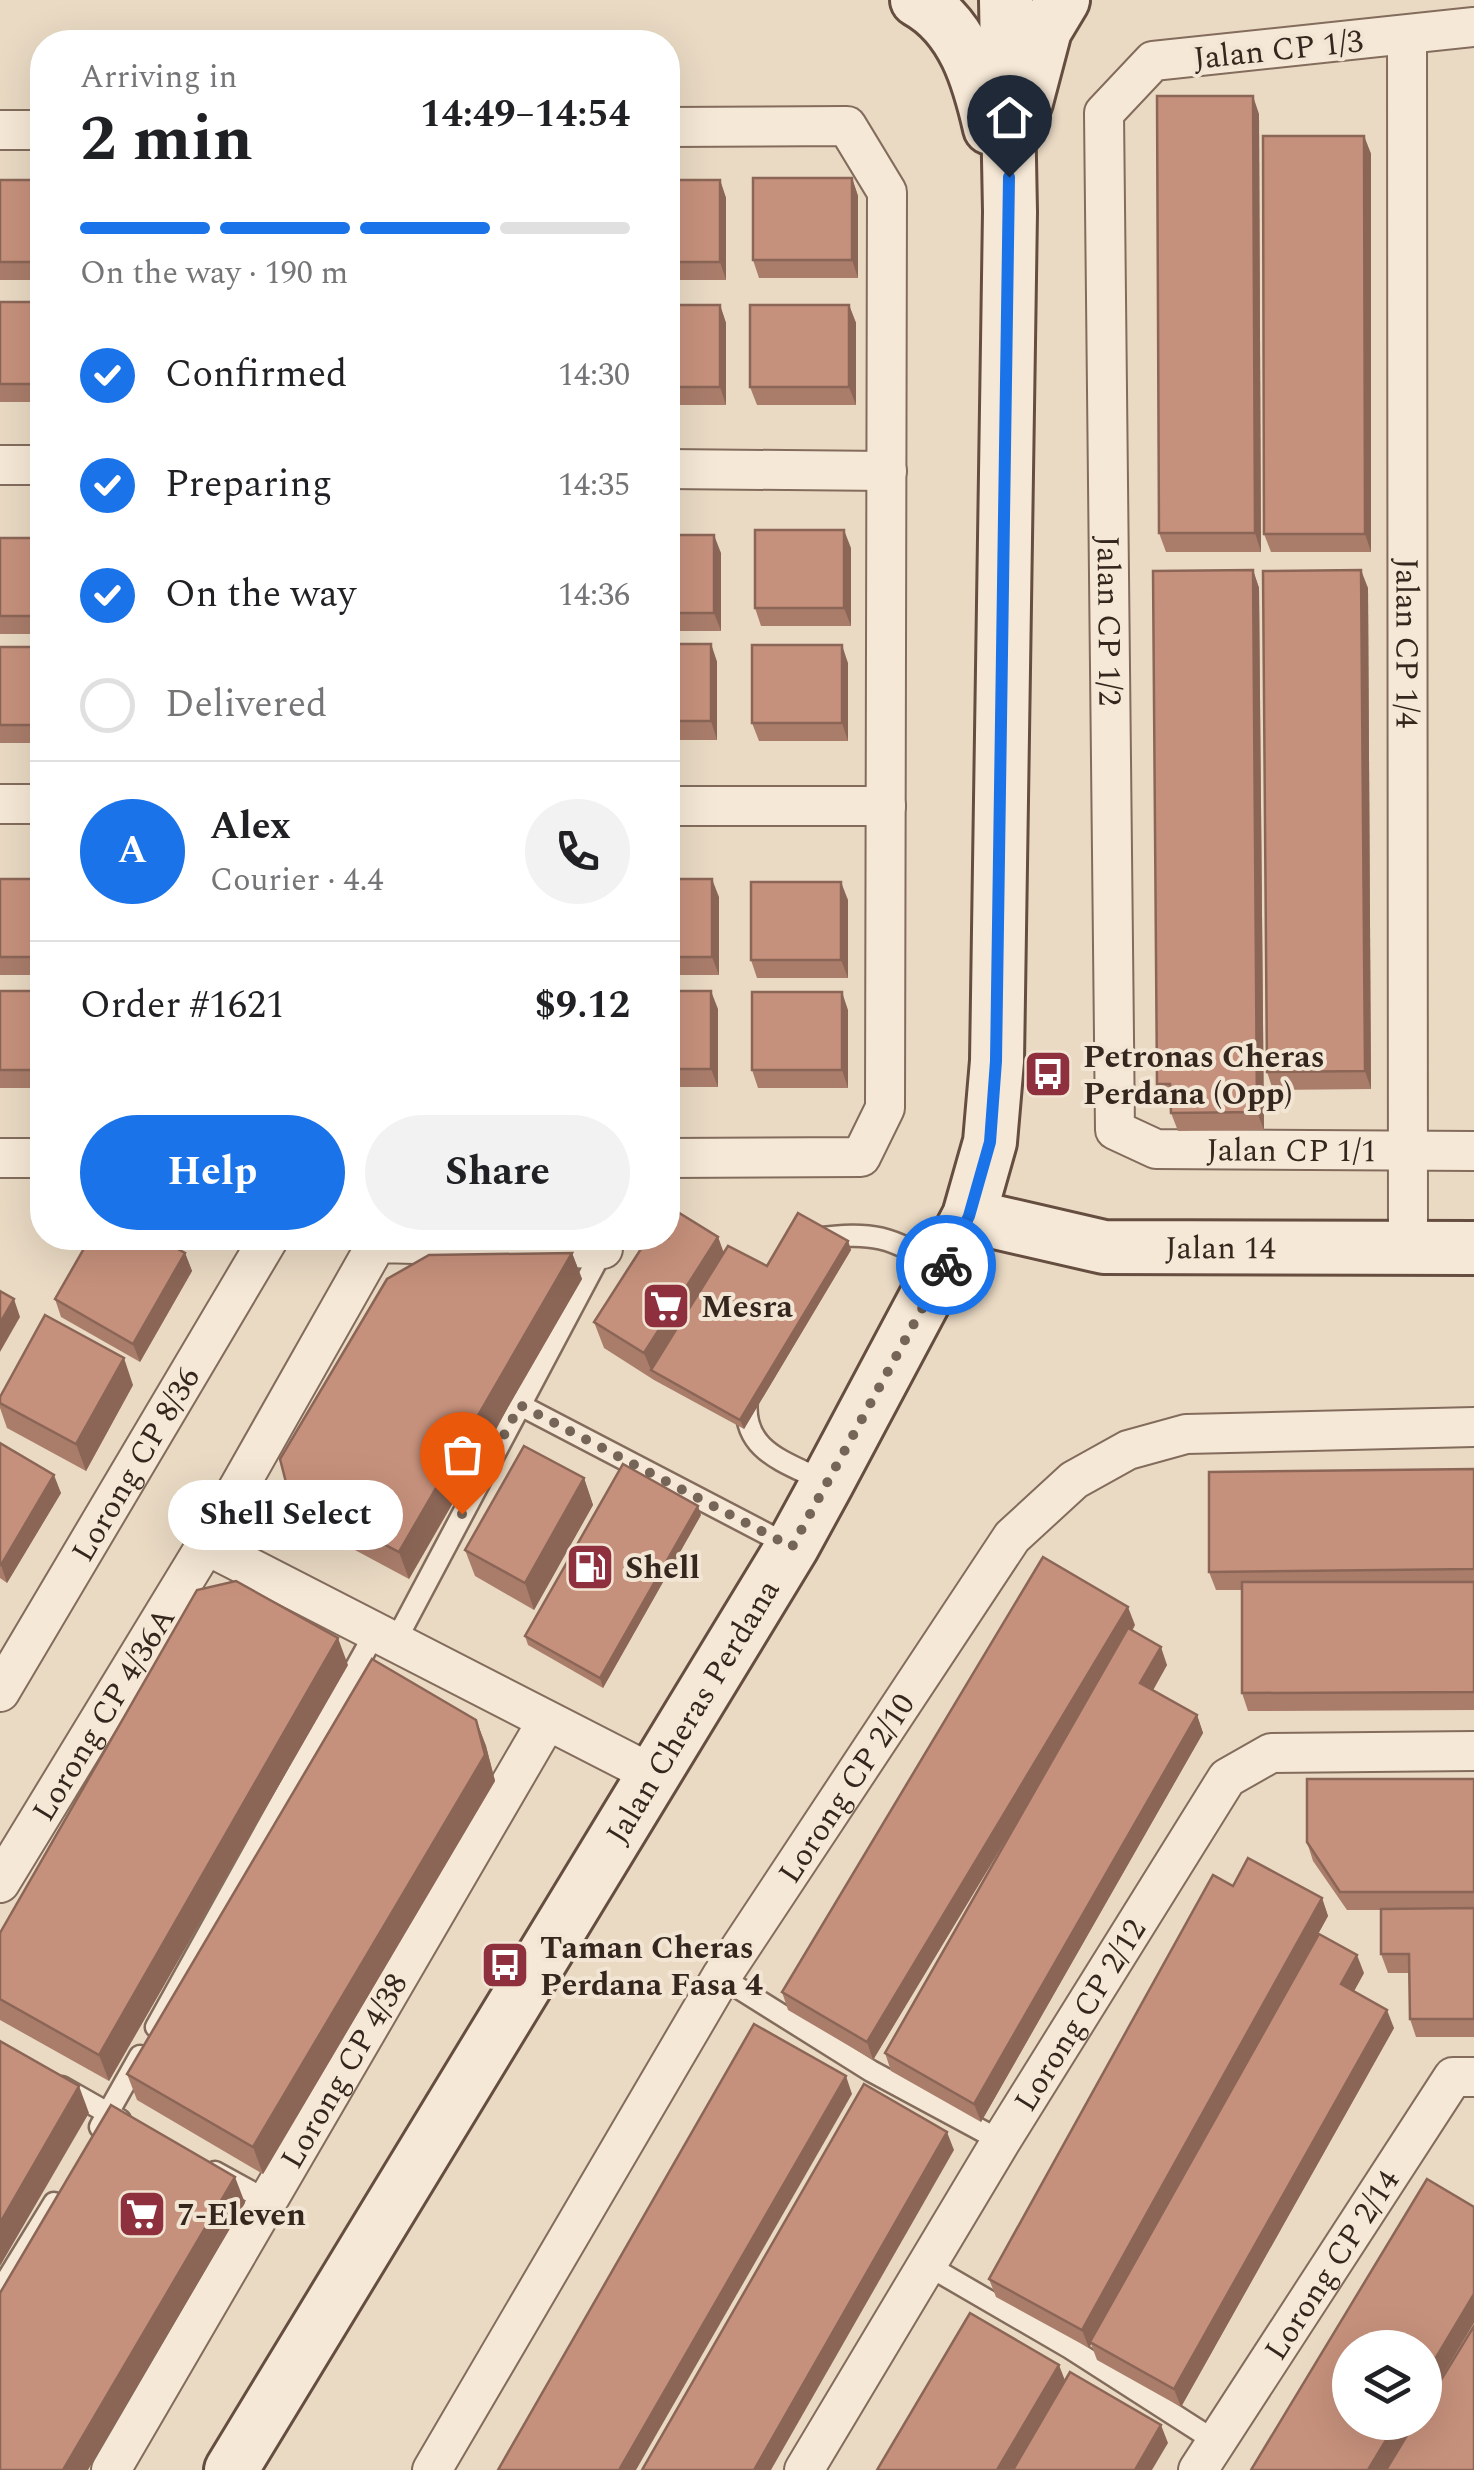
<!DOCTYPE html>
<html lang="en">
<head>
<meta charset="utf-8">
<style>
	body { margin:0; font-family:Spectral,serif; background:#f2f2f2; color:#202124; height:100vh; display:flex; flex-direction:column; font-size:38px; white-space:nowrap }
	* { box-sizing:border-box; margin:0 }
	p { font-size:32px; color:#757577 }
	.icon { flex:none; width:55px; height:55px; fill:none; stroke:currentColor; stroke-width:2; stroke-linecap:round; stroke-linejoin:round }
	.map { position:relative; flex:1; overflow:hidden }
	.panel { position:absolute; left:30px; top:30px; width:650px; height:1220px; display:flex; flex-direction:column; background:#fff; border-radius:40px; box-shadow:0 10px 40px #0002 }
	.panel>* { flex:none }
	.tools { position:absolute; left:1332px; top:2330px; display:grid; gap:20px }
	.tools a { display:grid; place-items:center; width:110px; height:110px; border-radius:50%; background:#fff; box-shadow:0 10px 40px #0002; font-size:50px }
	.pin { position:absolute; display:grid; place-items:center; width:85px; height:85px; color:#fff; margin:-102px -42px; border-radius:50% 50% 50% 0; rotate:-45deg; box-shadow:0 0 10px #0007 }
	.pin .icon { rotate:45deg }
	.courier { position:absolute; display:grid; place-items:center; width:100px; height:100px; margin:-50px; border:8px solid #1a73e8; border-radius:50%; background:#fff; color:#222; box-shadow:0 2px 12px #0007 }
	.bubble { position:absolute; height:70px; border-radius:35px; background:#fff; box-shadow:0 10px 40px #0002; font-size:32px; font-weight:700; line-height:70px; text-align:center }
	.overview em { font-style:normal; font-weight:700 }
	.overview div { display:flex; flex-direction:column-reverse }
	.overview { display:flex; align-items:center; justify-content:space-between; height:170px; padding:0 50px }
	h1 { font-size:65px; font-weight:700; line-height:75px }
	.bar { display:grid; grid-template-columns:repeat(4,1fr); gap:15px 10px; align-content:center; height:120px; padding:0 50px }
	.bar i { height:12px; border-radius:8px; background:#e0e0e0 }
	.bar .active { background:#1a73e8 }
	.bar p { grid-column:span 4 }
	.line { display:flex; align-items:center; gap:25px; padding:0 50px; border-top:2px solid #e0e0e0 }
	.line div { flex:1 }
	.round { display:grid; place-items:center; flex:none; width:105px; height:105px; border-radius:52px; background:#f2f2f2 }
	ol { padding:0 50px; list-style:none }
	li { display:flex; align-items:center; gap:30px; height:110px }
	li p { margin-inline-start:auto }
	li .icon { padding:10px; border-radius:50%; background:#1a73e8; color:#fff; stroke-width:4 }
	li:last-child { color:#757577 }
	li i { width:55px; height:55px; border:5px solid #e0e0e0; border-radius:50% }
	.primary-button { display:flex; gap:20px; margin-top:auto; padding:20px 50px }
	.primary-button a { flex:1; height:115px; border-radius:60px; background:#1a73e8; color:#fff; font-size:40px; font-weight:700; line-height:115px; text-align:center }
	.primary-button a+a { background:#f2f2f2; color:#202124 }
	.map>svg:first-child { display:block }
	.lines { fill:none; stroke-linecap:round; stroke-linejoin:round }
	.lane-casing { stroke:#836c5c; stroke-width:25 }
	.street-casing { stroke:#836c5c; stroke-width:42 }
	.secondary-casing { stroke:#654d3f; stroke-width:58 }
	.lane { stroke:#f6e8d6; stroke-width:20 }
	.street { stroke:#f6e8d6; stroke-width:38 }
	.secondary { stroke:#f6e8d6; stroke-width:52 }
	.wall { fill:#aa7d6b }
	.shaded-wall { fill:#8b6657 }
	.building { fill:#c6917c; stroke:#8b6657; stroke-width:2.5 }
	.done { stroke:#746558; stroke-width:10; stroke-dasharray:0 18 }
	.route { stroke:#1a73e8; stroke-width:12 }
	.labels { text-anchor:middle; stroke-width:8; stroke-linejoin:round; paint-order:stroke }
	.street-label { font-size:32px; fill:#35261e; stroke:#f2e5d3 }
	.poi-label { font-size:32px; font-weight:bold; fill:#35261e; stroke:#f2e5d3; text-anchor:start }
</style>
</head>
<body>
<div class="map">
<svg width="1474" height="2470" viewBox="0 0 1474 2470">
	<rect width="100%" height="100%" fill="#eadac4"/>
	<g class="lines">
		<g class="lane-casing">
			<g id="lane">
				<path d="M 813,1239 C 874,1231 890,1236 941,1268"/>
				<path d="M 747,1399 C 741,1452 787,1462 825,1482"/>
				<polyline points="520,1405 792,1547"/>
				<polyline points="395,1642 603,1249"/>
				<polyline points="721,1977 871,2071 1001,2141"/>
				<polyline points="156,2027 375,1633"/>
				<polyline points="62,2087 120,2120"/>
				<polyline points="100,2127 140,2056"/>
				<polyline points="215,2172 266,2200"/>
				<polyline points="927,2265 1070,2348 1215,2441"/>
				<polyline points="0,2291 54,2203"/>
			</g>
		</g>
		<g class="street-casing">
			<g id="street">
				<path id="s1" d="M 1474,27 L 1153,61 L 1104,113 L 1115,1130 L 1156,1149 L 1474,1151"/>
				<path id="s2" d="M 1407,35 L 1408,1248"/>
				<polyline points="668,127 847,126 887,192 885,1108 861,1157 668,1158"/>
				<polyline points="0,130 42,130"/>
				<polyline points="0,465 42,465"/>
				<polyline points="668,469 887,471"/>
				<polyline points="0,804 42,804"/>
				<polyline points="668,806 886,806"/>
				<polyline points="0,1158 42,1158"/>
				<polyline points="206,1545 654,1775"/>
				<path id="s3" d="M 0,1692 L 269,1238"/>
				<path id="s4" d="M 0,1883 L 206,1545 L 377,1243 L 603,1249"/>
				<path id="s5" d="M 111,2470 L 547,1721"/>
				<path id="s6" d="M 432,2470 L 721,1977 L 1012,1537 L 1074,1480 L 1128,1450 L 1186,1434 L 1474,1427"/>
				<path id="s7" d="M 804,2470 L 1001,2141 L 1227,1778 L 1271,1753 L 1474,1751"/>
				<path id="s8" d="M 1198,2470 L 1453,2077 L 1474,2077"/>
			</g>
		</g>
		<g class="secondary-casing">
			<g id="secondary">
				<path d="M 917,0 C 964,26 979,80 990,128"/>
				<polyline points="1026,102 1045,30 1063,0"/>
				<path id="s9" d="M 969,1216 L 1104,1247 L 1474,1248"/>
				<path id="s10" d="M 231,2470 L 792,1547 L 827,1483 L 969,1216 L 990,1142 L 997,1061 L 1010,212 L 1006,0"/>
			</g>
		</g>
		<use href="#lane" class="lane"/>
		<use href="#street" class="street"/>
		<use href="#secondary" class="secondary"/>
	</g>
	<g class="wall">
		<polygon points="1259,114 1261,552 1166,552 1159,533"/>
		<polygon points="1364,136 1371,154 1371,552 1271,552 1264,534"/>
		<polygon points="852,178 858,196 858,278 759,278 753,260"/>
		<rect x="0" y="180" width="42" height="100"/>
		<polygon points="668,180 720,180 726,198 726,280 668,280"/>
		<rect x="0" y="302" width="42" height="100"/>
		<polygon points="668,305 720,305 726,323 726,405 668,405"/>
		<polygon points="849,305 856,323 856,405 757,405 750,387"/>
		<polygon points="668,535 721,553 721,631 668,631"/>
		<rect x="0" y="538" width="42" height="96"/>
		<polygon points="851,548 851,626 761,626 755,608"/>
		<polygon points="1253,570 1259,588 1264,1130 1178,1131 1171,1113 1171,1102 1164,1102 1157,1084"/>
		<polygon points="1368,588 1371,1089 1273,1090 1267,1072"/>
		<polygon points="668,644 711,644 717,662 717,740 668,740"/>
		<rect x="0" y="647" width="42" height="96"/>
		<polygon points="848,663 848,741 759,741 752,723"/>
		<rect x="0" y="879" width="42" height="96"/>
		<polygon points="668,879 719,897 719,975 668,975"/>
		<polygon points="848,900 848,978 757,978 751,960"/>
		<rect x="0" y="991" width="42" height="97"/>
		<polygon points="668,991 718,1009 718,1087 668,1087"/>
		<polygon points="848,1010 848,1088 758,1088 752,1070"/>
		<polygon points="718,1237 724,1253 767,1266 848,1241 851,1250 744,1429 654,1380 604,1348 594,1322"/>
		<polygon points="185,1253 192,1271 140,1362 61,1317 55,1299"/>
		<polygon points="572,1253 582,1279 409,1579 299,1520 289,1494"/>
		<polygon points="133,1385 86,1471 7,1428 0,1408 0,1397"/>
		<polygon points="0,1443 61,1493 7,1583 0,1578"/>
		<polygon points="1474,1469 1474,1710 1248,1711 1242,1693 1242,1590 1216,1590 1209,1572"/>
		<polygon points="584,1478 593,1505 534,1610 475,1576 465,1550"/>
		<polygon points="701,1515 603,1688 528,1645 525,1636"/>
		<polygon points="1135,1625 1132,1631 1167,1665 1153,1690 1197,1715 1203,1733 981,2122 891,2071 885,2053 1018,1820 873,2060 788,2010 782,1992"/>
		<polygon points="348,1665 109,2081 0,2020 0,1933"/>
		<polygon points="476,1720 486,1746 495,1781 263,2174 137,2100 127,2074"/>
		<polygon points="1474,1779 1474,2037 1416,2037 1410,2019 1409,1973 1388,1973 1381,1954 1381,1910 1347,1910 1313,1861 1307,1842"/>
		<polygon points="1233,1886 1322,1898 1328,1916 1251,2056 1364,1973 1354,1991 1394,2028 1181,2407 1097,2360 1091,2344 1089,2348 996,2297 989,2279"/>
	</g>
	<g class="shaded-wall">
		<polygon points="1253,96 1259,114 1261,552 1255,533"/>
		<polygon points="1364,136 1371,154 1371,552 1365,534"/>
		<polygon points="852,178 858,196 858,278 852,260"/>
		<polygon points="720,180 726,198 726,280 720,262"/>
		<polygon points="720,305 726,323 726,405 720,387"/>
		<polygon points="849,305 856,323 856,405 849,387"/>
		<polygon points="844,530 851,548 851,626 844,608"/>
		<polygon points="714,535 721,553 721,631 714,613"/>
		<polygon points="1253,570 1259,588 1264,1130 1257,1112"/>
		<polygon points="1361,570 1368,588 1371,1089 1365,1071"/>
		<polygon points="711,644 717,662 717,740 711,721"/>
		<polygon points="842,645 848,663 848,741 842,723"/>
		<polygon points="712,879 719,897 719,975 712,957"/>
		<polygon points="841,882 848,900 848,978 841,960"/>
		<polygon points="711,991 718,1009 718,1087 711,1069"/>
		<polygon points="842,992 848,1010 848,1088 842,1070"/>
		<polygon points="718,1237 727,1263 651,1370 644,1353"/>
		<polygon points="848,1241 851,1250 744,1429 740,1420"/>
		<polygon points="185,1253 192,1271 140,1362 133,1344"/>
		<polygon points="572,1253 582,1279 409,1579 399,1552"/>
		<polygon points="14,1299 20,1317 0,1352 0,1323"/>
		<polygon points="124,1358 133,1385 86,1471 76,1444"/>
		<polygon points="54,1475 61,1493 7,1583 1,1565"/>
		<polygon points="584,1478 593,1505 534,1610 525,1583"/>
		<polygon points="698,1506 701,1515 603,1688 600,1678"/>
		<polygon points="1128,1607 1135,1625 873,2060 867,2042"/>
		<polygon points="338,1638 348,1665 109,2081 99,2055"/>
		<polygon points="1161,1647 1167,1665 1147,1701 1140,1683"/>
		<polygon points="1197,1715 1203,1733 981,2122 974,2104"/>
		<polygon points="476,1720 486,1746 495,1781 263,2174 253,2147"/>
		<polygon points="1322,1898 1328,1916 1089,2348 1082,2330"/>
		<polygon points="1357,1955 1364,1973 1348,2002 1341,1984"/>
		<polygon points="1387,2010 1394,2028 1181,2407 1174,2389"/>
		<polygon points="846,2076 852,2094 636,2470 619,2470"/>
		<polygon points="79,2086 89,2113 0,2266 0,2223"/>
		<polygon points="947,2132 954,2150 771,2470 754,2470"/>
		<polygon points="235,2177 245,2203 88,2470 63,2470"/>
		<polygon points="1474,2294 1474,2323 1425,2405 1425,2376"/>
		<polygon points="1059,2365 1066,2383 1014,2470 997,2470"/>
		<polygon points="1397,2422 1414,2422 1386,2470 1368,2470"/>
		<polygon points="1161,2425 1168,2443 1152,2470 1135,2470"/>
	</g>
	<g class="building">
		<polygon points="1157,96 1253,96 1255,533 1159,533"/>
		<polygon points="1263,136 1364,136 1365,534 1264,534"/>
		<rect x="753" y="178" width="99" height="82"/>
		<rect x="0" y="180" width="42" height="82"/>
		<rect x="668" y="180" width="52" height="82"/>
		<rect x="0" y="302" width="42" height="82"/>
		<rect x="668" y="305" width="52" height="82"/>
		<rect x="750" y="305" width="99" height="82"/>
		<rect x="755" y="530" width="89" height="78"/>
		<rect x="668" y="535" width="46" height="78"/>
		<rect x="0" y="538" width="42" height="78"/>
		<polygon points="1253,570 1257,1112 1171,1113 1170,1084 1157,1084 1153,571"/>
		<polygon points="1361,570 1365,1071 1267,1072 1263,571"/>
		<rect x="668" y="644" width="43" height="77"/>
		<rect x="752" y="645" width="90" height="78"/>
		<rect x="0" y="647" width="42" height="78"/>
		<rect x="0" y="879" width="42" height="78"/>
		<rect x="668" y="879" width="44" height="78"/>
		<rect x="751" y="882" width="90" height="78"/>
		<rect x="0" y="991" width="42" height="79"/>
		<rect x="668" y="991" width="43" height="78"/>
		<rect x="752" y="992" width="90" height="78"/>
		<polygon points="668,1206 718,1237 644,1353 594,1322 648,1238 668,1238"/>
		<polygon points="798,1213 848,1241 740,1420 651,1370 728,1246 767,1266"/>
		<polygon points="90,1238 158,1238 185,1253 133,1344 55,1299"/>
		<polygon points="572,1253 399,1552 289,1494 280,1459 387,1279 429,1255"/>
		<polygon points="0,1291 14,1299 0,1323"/>
		<polygon points="45,1315 124,1358 76,1444 0,1403 0,1397"/>
		<polygon points="0,1443 54,1475 1,1565 0,1564"/>
		<polygon points="524,1446 584,1478 525,1583 465,1550"/>
		<polygon points="623,1464 698,1506 600,1678 525,1636"/>
		<polygon points="1474,1469 1474,1569 1209,1572 1209,1472"/>
		<polygon points="1043,1557 1128,1607 867,2042 782,1992"/>
		<polygon points="236,1581 338,1638 99,2055 0,1999 0,1933 197,1590"/>
		<polygon points="1242,1582 1474,1582 1474,1692 1242,1693"/>
		<polygon points="1128,1628 1161,1647 1140,1683 1197,1715 974,2104 885,2053"/>
		<polygon points="372,1659 476,1720 485,1755 253,2147 127,2074"/>
		<polygon points="1307,1779 1474,1779 1474,1892 1340,1892 1307,1842"/>
		<polygon points="1248,1858 1322,1898 1082,2330 989,2279 1213,1875 1233,1886"/>
		<polygon points="1474,1908 1474,2019 1410,2019 1409,1954 1381,1954 1381,1909"/>
		<polygon points="1319,1934 1357,1955 1341,1984 1387,2010 1174,2389 1090,2342"/>
		<polygon points="754,2024 846,2076 619,2470 498,2470"/>
		<polygon points="0,2041 79,2086 0,2223"/>
		<polygon points="864,2084 947,2132 754,2470 642,2470"/>
		<polygon points="111,2105 235,2177 63,2470 0,2470 0,2293"/>
		<polygon points="1427,2179 1474,2207 1474,2294 1425,2376 1425,2348 1350,2348 1350,2422 1397,2422 1368,2470 1251,2470"/>
		<polygon points="970,2313 1059,2365 997,2470 877,2470"/>
		<polygon points="1474,2326 1474,2470 1386,2470 1415,2422 1425,2422 1425,2406"/>
		<polygon points="1070,2372 1161,2425 1135,2470 1013,2470"/>
	</g>
	<g class="lines">
		<polyline class="done" points="462,1514 520,1405 792,1547 946,1265"/>
		<polyline class="route" points="946,1265 969,1216 990,1142 996,1061 1009,177"/>
	</g>
	<defs>
		<g id="bus-square" transform="scale(2.5)"><rect x="-9" y="-9" width="18" height="18" rx="4" fill="#8e303d" stroke="#f2e5d3"/><path d="M-5-6H5V4H4V6H2V4H-2V6H-4V4H-5ZM-3.5-4V0h7V-4ZM-3.5 1.2v1.5H-2V1.2ZM2 1.2v1.5H3.5V1.2Z" fill="#fff"/></g>
		<g id="supermarket-square" transform="scale(2.5)"><rect x="-9" y="-9" width="18" height="18" rx="4" fill="#8e303d" stroke="#f2e5d3"/><path d="M-6-5.5h2.5l.6 2H6L4.5 2H-2.5L-4.4-4H-6ZM-1.5 3.2a1.3 1.3 0 1 0 .1 0ZM3 3.2a1.3 1.3 0 1 0 .1 0Z" fill="#fff"/></g>
		<g id="fuel-square" transform="scale(2.5)"><rect x="-9" y="-9" width="18" height="18" rx="4" fill="#8e303d" stroke="#f2e5d3"/><path d="M-5.5-6h7V0h2V4h1.3V-2.5L3-4.5l.8-.8L6-3V5H2.5V1h-1V6h-7ZM-4.2-4.7v3.2H.2V-4.7Z" fill="#fff"/></g>
	</defs>
	<g fill-rule="evenodd">
		<use href="#bus-square" x="1048" y="1074"/>
		<use href="#supermarket-square" x="666" y="1306"/>
		<use href="#fuel-square" x="590" y="1567"/>
		<use href="#bus-square" x="505" y="1965"/>
		<use href="#supermarket-square" x="142" y="2214"/>
	</g>
	<g class="labels">
		<g class="street-label">
			<text transform="translate(1278 49) rotate(-6)" y="11">Jalan CP 1/3</text>
			<text dy="11" stroke="none"><textPath href="#s1" startOffset="902">Jalan CP 1/2</textPath></text>
			<text dy="11" stroke="none"><textPath href="#s2" startOffset="608">Jalan CP 1/4</textPath></text>
			<text dy="11" stroke="none"><textPath href="#s1" startOffset="1592">Jalan CP 1/1</textPath></text>
			<text dy="11" stroke="none"><textPath href="#s9" startOffset="255">Jalan 14</textPath></text>
			<text dy="11" stroke="none"><textPath href="#s3" startOffset="265">Lorong CP 8/36</textPath></text>
			<text dy="11" stroke="none"><textPath href="#s10" startOffset="888">Jalan Cheras Perdana</textPath></text>
			<text dy="11" stroke="none"><textPath href="#s4" startOffset="198">Lorong CP 4/36A</textPath></text>
			<text dy="11" stroke="none"><textPath href="#s6" startOffset="798">Lorong CP 2/10</textPath></text>
			<text dy="11" stroke="none"><textPath href="#s7" startOffset="532">Lorong CP 2/12</textPath></text>
			<text dy="11" stroke="none"><textPath href="#s5" startOffset="462">Lorong CP 4/38</textPath></text>
			<text dy="11" stroke="none"><textPath href="#s8" startOffset="245">Lorong CP 2/14</textPath></text>
		</g>
		<g class="poi-label">
			<text x="1083" y="1067">Petronas Cheras<tspan x="1083" dy="37">Perdana (Opp)</tspan></text>
			<text x="701" y="1317">Mesra</text>
			<text x="625" y="1578">Shell</text>
			<text x="540" y="1958">Taman Cheras<tspan x="540" dy="37">Perdana Fasa 4</tspan></text>
			<text x="177" y="2225">7-Eleven</text>
		</g>
	</g>
</svg>
<div class="tools">
<a><svg class="icon" aria-label="layers" viewBox="0 0 24 24"><path d="M12 4l9 5-9 5-9-5zM3 14l9 5 9-5"/></svg></a>
</div>
<div class="pin" style="left:462px;top:1514px;background:#ea580c"><svg class="icon" aria-label="bag" viewBox="0 0 24 24"><path d="M5 8h14l-1 12H6zM9 8a3 3 0 0 1 6 0"/></svg></div>
<div class="pin" style="left:1009px;top:177px;background:#1f2937"><svg class="icon" aria-label="home" viewBox="0 0 24 24"><path d="M3 11l9-7 9 7M6 9v11h12V9"/></svg></div>
<div class="courier" style="left:946px;top:1265px"><svg class="icon" aria-label="bike" viewBox="0 0 24 24"><circle cx="6" cy="16" r="4"/><circle cx="18" cy="16" r="4"/><path d="M6 16l4-8h5l3 8M10 8l3 8H6M13 5h3"/></svg></div>
<div class="bubble" style="left:168px;top:1480px;width:235px">Shell Select</div>
<section class="panel">
<div class="overview"><div><h1>2 min</h1><p>Arriving in</p></div><em>14:49–14:54</em></div>
<div class="bar"><i class="active"></i><i class="active"></i><i class="active"></i><i></i><p>On the way · 190 m</p></div>
<ol>
<li><svg class="icon" aria-label="check" viewBox="0 0 24 24"><path d="M5 12l5 5 9-10"/></svg>Confirmed<p>14:30</p></li>
<li><svg class="icon" aria-label="check" viewBox="0 0 24 24"><path d="M5 12l5 5 9-10"/></svg>Preparing<p>14:35</p></li>
<li><svg class="icon" aria-label="check" viewBox="0 0 24 24"><path d="M5 12l5 5 9-10"/></svg>On the way<p>14:36</p></li>
<li><i></i>Delivered</li>
</ol>
<div class="line" style="height:180px"><b class="round" style="background:#1a73e8;color:#fff">A</b><div><b>Alex</b><p>Courier · 4.4</p></div><a class="round"><svg class="icon" aria-label="phone" viewBox="0 0 24 24"><path d="M5 4h4l2 5-3 2q2 4 5 5l2-3 5 2v4C11 20 4 13 5 4z"/></svg></a></div>
<div class="line" style="height:130px"><div>Order #1621</div><b>$9.12</b></div>
<div class="primary-button"><a>Help</a><a>Share</a></div>
</section>
</div>
</body>
</html>
